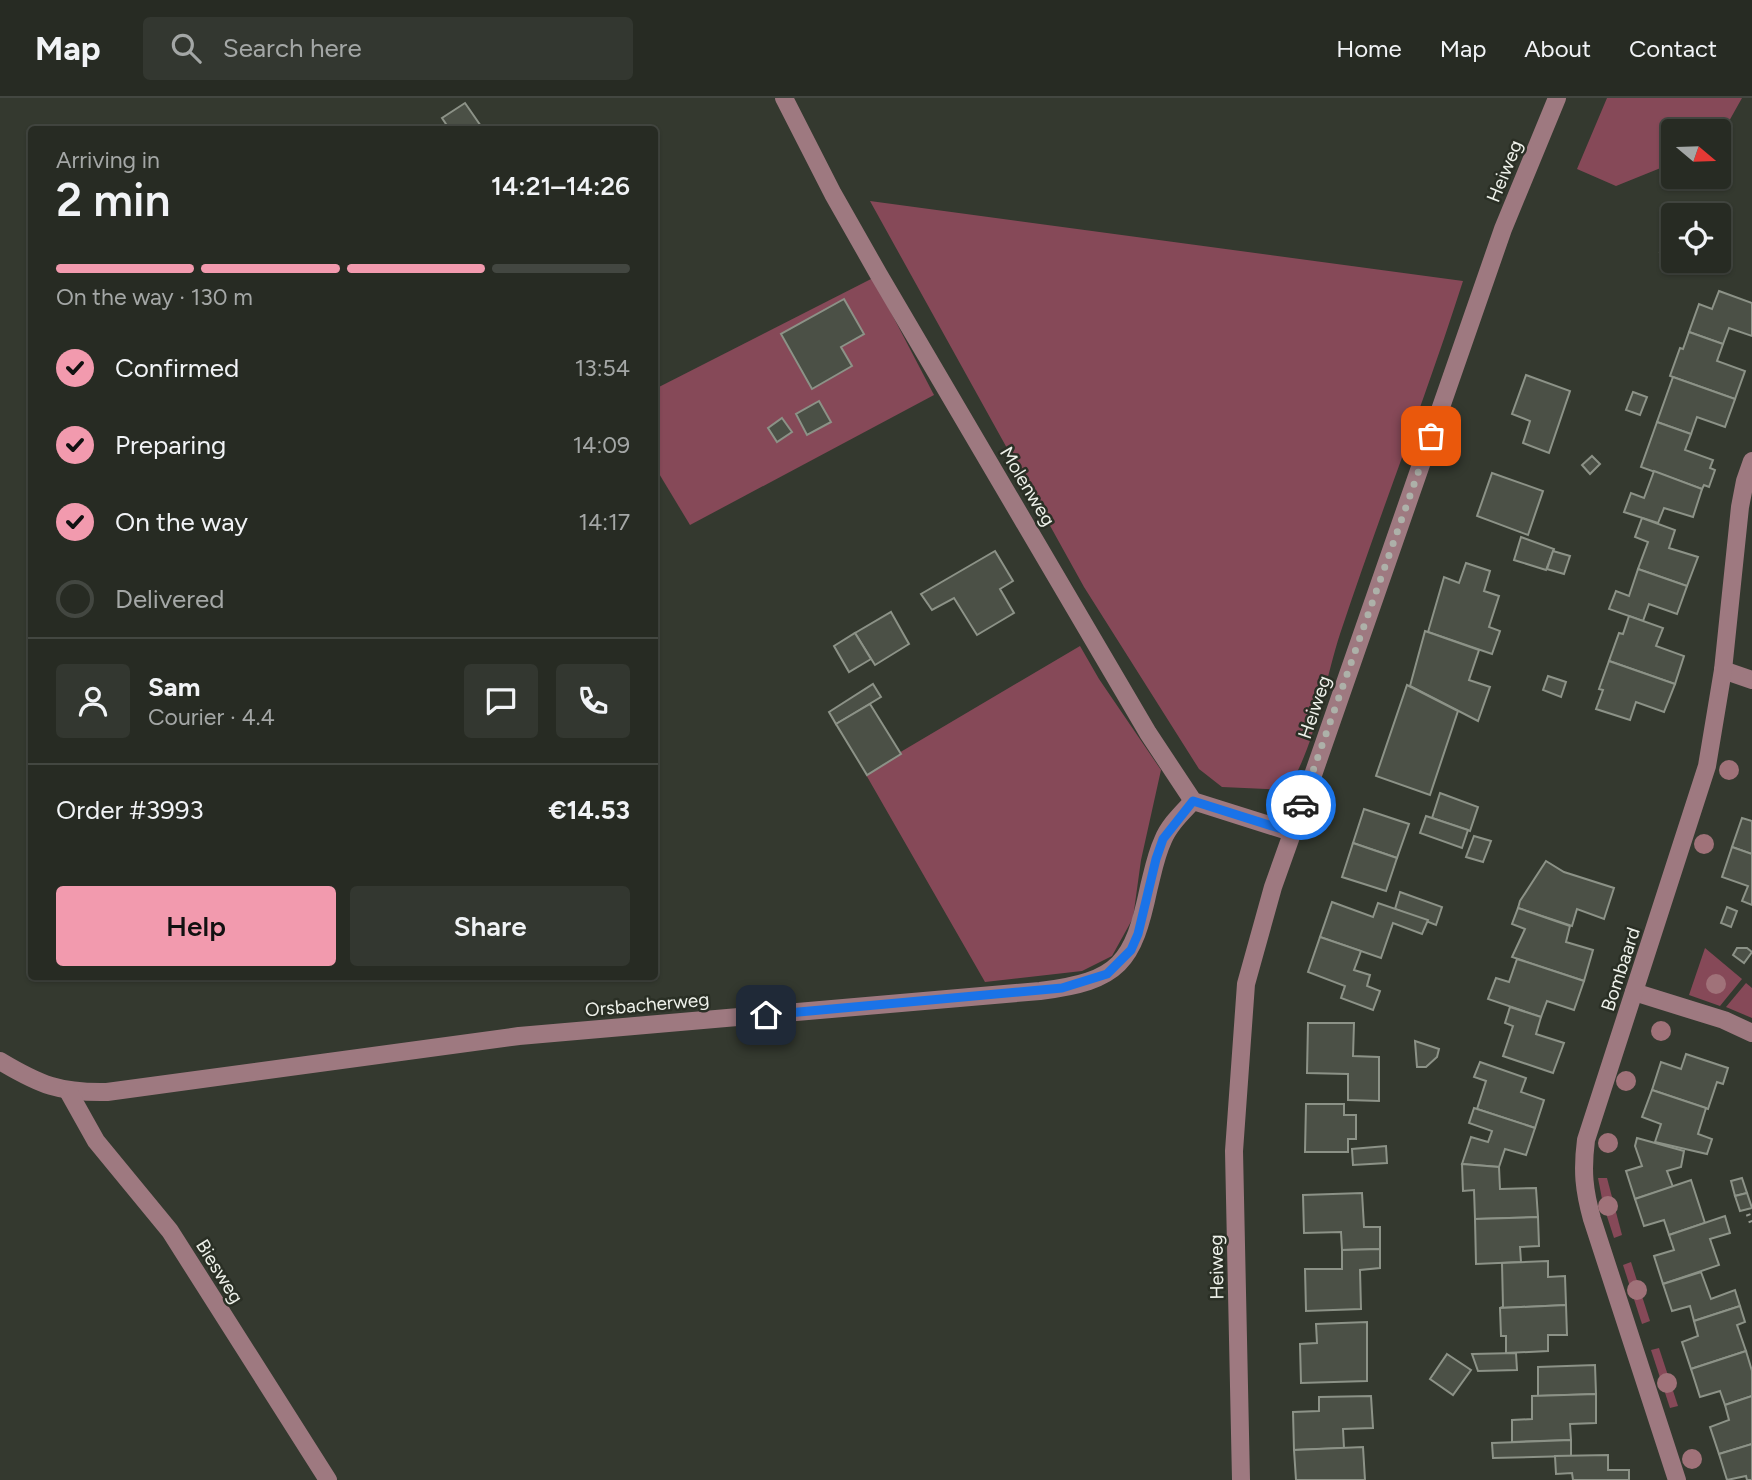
<!DOCTYPE html>
<html lang="en">
<head>
<meta charset="utf-8">
<style>
	body { margin:0; font-family:Figtree,sans-serif; background:#333730; color:#f1f3f6; height:100vh; display:flex; flex-direction:column; font-size:26px; white-space:nowrap }
	* { box-sizing:border-box; margin:0 }
	p { font-size:23px; color:#a4a7a6 }
	.icon { flex:none; width:38px; height:38px; fill:none; stroke:currentColor; stroke-width:2; stroke-linecap:round; stroke-linejoin:round }
	.map { position:relative; flex:1; overflow:hidden }
	.details { position:absolute; left:28px; top:28px; width:630px; height:854px; display:flex; flex-direction:column; background:#272b23; border-radius:7px; box-shadow:0 2px 5px #0004,0 0 0 2px #434741 }
	.details>* { flex:none }
	.needle { width:46px; rotate:109deg }
	.controls { position:absolute; left:1661px; top:21px; display:grid; gap:14px }
	.controls a { display:grid; place-items:center; width:70px; height:70px; border-radius:7px; background:#272b23; box-shadow:0 2px 5px #0004,0 0 0 2px #434741; font-size:35px }
	.pin { position:absolute; display:grid; place-items:center; width:60px; height:60px; color:#fff; margin:-30px; border-radius:14px; box-shadow:0 4px 10px #0006 }
	.courier { position:absolute; display:grid; place-items:center; width:70px; height:70px; margin:-35px; border:5px solid #1a73e8; border-radius:50%; background:#fff; color:#222; box-shadow:0 2px 9px #0007 }
	.head em { font-style:normal; font-weight:600 }
	.head div { display:flex; flex-direction:column-reverse }
	.head { display:flex; align-items:center; justify-content:space-between; height:119px; padding:0 28px }
	h1 { font-size:46px; font-weight:600; line-height:52px }
	.bar { display:grid; grid-template-columns:repeat(4,1fr); gap:10px 7px; align-content:center; height:84px; padding:0 28px }
	.bar i { height:9px; border-radius:5px; background:#434741 }
	.bar .selected { background:#f29aae }
	.bar p { grid-column:span 4 }
	.line { display:flex; align-items:center; gap:18px; padding:0 28px; border-top:2px solid #434741 }
	.line div { flex:1 }
	.round { display:grid; place-items:center; flex:none; width:74px; height:74px; border-radius:7px; background:#333730 }
	ol { padding:0 28px; list-style:none }
	li { display:flex; align-items:center; gap:21px; height:77px }
	li p { margin-inline-start:auto }
	li .icon { padding:7px; border-radius:50%; background:#f29aae; color:#111; stroke-width:4 }
	li:last-child { color:#a4a7a6 }
	li i { width:38px; height:38px; border:4px solid #434741; border-radius:50% }
	.action { display:flex; gap:14px; margin-top:auto; padding:14px 28px }
	.action a { flex:1; height:80px; border-radius:7px; background:#f29aae; color:#111; font-size:28px; font-weight:600; line-height:80px; text-align:center }
	.action a+a { background:#333730; color:#f1f3f6 }
	header { display:flex; align-items:center; gap:42px; box-sizing:border-box; height:98px; padding:0 35px; background:#272b23; border-bottom:2px solid #434741 }
	header strong { font-size:33px }
	nav { display:flex; gap:38px; margin-inline-start:auto; font-size:24px }
	.search { width:490px; height:63px; background:#333730; display:flex; align-items:center; gap:18px; box-sizing:border-box; padding:0 24px; border-radius:7px; color:#a4a7a6; font-size:26px }
	.map>svg:first-child { display:block }
	.green { fill:#864958 }
	.building { fill:#4b5046; stroke:#8c9287; stroke-width:2 }
	.lines { fill:none; stroke-linecap:round; stroke-linejoin:round }
	.path { stroke:#94988f; stroke-width:4.5; stroke-dasharray:2 5; stroke-linecap:butt }
	.minor { stroke:#9e7980; stroke-width:18 }
	.tree { fill:#a07279 }
	.done { stroke:#adb1a9; stroke-width:7; stroke-dasharray:0 12.6 }
	.route { stroke:#1a73e8; stroke-width:9 }
	.labels { text-anchor:middle; stroke-width:5; stroke-linejoin:round; paint-order:stroke }
	.street-label { font-size:19px; fill:#eef1ea; stroke:#2a2f25 }
</style>
</head>
<body>
<header>
<strong>Map</strong>
<div class="search"><svg class="icon" aria-label="search" viewBox="0 0 24 24"><circle cx="10" cy="10" r="6"/><path d="M15 15l6 6"/></svg>Search here</div>
<nav><a>Home</a><a>Map</a><a>About</a><a>Contact</a></nav>
</header>
<div class="map">
<svg width="1752" height="1382" viewBox="0 0 1752 1382">
	<rect width="100%" height="100%" fill="#34392f"/>
	<g class="green">
		<polygon points="1607,0 1742,0 1719,41 1718,33 1673,33 1673,65 1616,88 1577,71"/>
		<path d="M 870,103 L 1463,183 C 1425,302 1379,418 1340,536 C 1325,582 1314,655 1286,692 L 1222,689 L 1199,671 L 1084,489 Z"/>
		<polygon points="873,180 934,297 690,427 655,369 655,291"/>
		<polygon points="1080,548 1099,581 1161,672 1141,762 1133,820 1112,858 1082,873 985,884 865,675"/>
		<polygon points="1705,850 1742,881 1720,908 1689,897"/>
		<polygon points="1746,885 1752,890 1752,920 1726,909"/>
		<polygon points="1598,1080 1607,1080 1622,1137 1614,1140 1603,1106"/>
		<polygon points="1631,1164 1650,1223 1642,1226 1623,1167"/>
		<polygon points="1659,1250 1678,1308 1670,1310 1651,1252"/>
	</g>
	<g class="building">
		<polygon points="465,5 483,31 483,32 450,32 442,20"/>
		<polygon points="1665,140 1673,142 1673,159 1660,154"/>
		<polygon points="1719,193 1752,205 1752,238 1729,230 1723,246 1689,234 1699,206 1712,211"/>
		<polygon points="844,201 864,236 841,249 852,268 812,291 781,236"/>
		<polygon points="1689,234 1723,246 1717,263 1745,273 1735,301 1670,278 1680,250 1683,251"/>
		<polygon points="1526,277 1570,293 1549,355 1523,345 1530,323 1512,316"/>
		<polygon points="1673,279 1735,301 1725,329 1697,319 1691,336 1657,324"/>
		<polygon points="1633,294 1647,299 1640,317 1626,312"/>
		<polygon points="819,303 831,324 807,337 796,316"/>
		<polygon points="782,320 792,334 777,344 768,330"/>
		<polygon points="1657,324 1691,336 1685,352 1713,362 1710,370 1715,372 1709,389 1704,387 1702,391 1641,369"/>
		<polygon points="1592,358 1600,366 1590,376 1582,367"/>
		<polygon points="1654,373 1702,391 1693,419 1664,410 1658,425 1624,414 1631,395 1644,400"/>
		<polygon points="1492,375 1543,393 1528,437 1477,418"/>
		<polygon points="1642,420 1675,432 1669,450 1698,459 1687,488 1638,471 1648,444 1635,439"/>
		<polygon points="1521,439 1554,451 1546,472 1514,462"/>
		<polygon points="995,453 1013,483 1000,491 1014,515 977,537 954,500 932,512 921,496"/>
		<polygon points="1553,453 1570,458 1564,476 1547,471"/>
		<polygon points="1466,465 1490,473 1484,493 1499,498 1489,529 1500,533 1492,556 1428,534 1444,479 1459,485"/>
		<polygon points="1638,471 1687,488 1677,516 1649,506 1643,523 1609,511 1616,493 1629,498"/>
		<polygon points="891,514 909,546 875,567 855,535"/>
		<polygon points="1629,518 1663,530 1656,548 1684,558 1675,586 1609,563 1619,535 1623,536"/>
		<polygon points="1425,533 1479,552 1469,582 1490,589 1478,623 1410,588"/>
		<polygon points="855,535 871,561 849,574 834,548"/>
		<polygon points="1609,563 1675,586 1664,614 1636,604 1630,622 1596,611 1603,592 1599,591"/>
		<polygon points="1548,578 1566,584 1561,599 1543,592"/>
		<polygon points="873,586 881,599 836,626 829,614"/>
		<polygon points="1407,587 1458,613 1430,697 1376,678"/>
		<polygon points="870,606 901,656 867,677 836,626"/>
		<polygon points="1440,695 1478,709 1470,733 1432,720"/>
		<polygon points="1364,711 1409,726 1397,760 1353,745"/>
		<polygon points="1426,718 1468,732 1462,750 1420,735"/>
		<polygon points="1742,720 1752,723 1752,756 1732,749"/>
		<polygon points="1474,738 1491,743 1483,764 1466,759"/>
		<polygon points="1353,745 1397,760 1386,793 1342,779"/>
		<polygon points="1732,749 1752,756 1752,807 1742,803 1748,788 1722,779"/>
		<polygon points="1546,763 1564,774 1614,790 1604,821 1577,811 1572,828 1518,810 1520,803"/>
		<polygon points="1400,794 1442,809 1436,827 1395,811"/>
		<polygon points="1332,804 1373,819 1378,805 1428,822 1422,836 1393,825 1381,860 1320,839"/>
		<polygon points="1727,809 1737,813 1731,829 1721,825"/>
		<polygon points="1518,810 1570,828 1566,844 1593,852 1584,883 1512,859 1525,831 1512,826"/>
		<polygon points="1320,839 1361,853 1354,872 1370,877 1367,888 1380,893 1373,912 1341,900 1345,888 1308,874"/>
		<polygon points="1737,850 1747,850 1752,854 1744,865 1733,857"/>
		<polygon points="1517,861 1584,883 1574,912 1547,903 1541,919 1488,901 1496,880 1509,884"/>
		<polygon points="1510,909 1541,919 1536,936 1564,945 1553,975 1503,958 1513,928 1505,925"/>
		<polygon points="1308,925 1354,925 1353,958 1379,959 1379,1003 1348,1002 1348,976 1307,975"/>
		<polygon points="1415,943 1439,951 1437,959 1426,969 1417,969"/>
		<polygon points="1686,956 1728,970 1723,986 1717,984 1708,1011 1652,992 1661,964 1681,971"/>
		<polygon points="1480,964 1526,980 1521,994 1544,1002 1535,1030 1477,1011 1486,983 1474,979"/>
		<polygon points="1652,992 1706,1010 1698,1036 1712,1041 1707,1056 1655,1044 1661,1026 1642,1019"/>
		<polygon points="1306,1006 1344,1006 1344,1017 1356,1017 1356,1041 1348,1041 1348,1054 1305,1054"/>
		<polygon points="1474,1010 1535,1030 1526,1057 1505,1051 1499,1069 1462,1066 1471,1039 1488,1044 1492,1033 1469,1025"/>
		<polygon points="1637,1040 1684,1053 1681,1069 1667,1073 1673,1089 1635,1101 1626,1073 1642,1068 1635,1048"/>
		<polygon points="1386,1048 1387,1065 1353,1067 1352,1051"/>
		<polygon points="1462,1066 1499,1069 1500,1091 1536,1090 1538,1119 1475,1121 1474,1092 1463,1093"/>
		<polygon points="1742,1080 1747,1095 1735,1098 1731,1083"/>
		<polygon points="1691,1082 1705,1125 1669,1137 1664,1122 1644,1128 1635,1101"/>
		<polygon points="1362,1095 1364,1129 1380,1129 1380,1151 1342,1152 1341,1134 1304,1135 1303,1097"/>
		<polygon points="1747,1095 1752,1110 1740,1113 1735,1098"/>
		<polygon points="1725,1118 1730,1135 1710,1141 1719,1167 1663,1186 1654,1158 1674,1152 1669,1137"/>
		<polygon points="1538,1119 1539,1148 1520,1149 1521,1164 1476,1166 1475,1121"/>
		<polygon points="1380,1151 1380,1170 1360,1172 1361,1211 1306,1213 1305,1171 1342,1171 1342,1152"/>
		<polygon points="1548,1163 1548,1179 1565,1178 1566,1207 1500,1210 1503,1209 1502,1165"/>
		<polygon points="1701,1174 1711,1201 1735,1192 1740,1208 1694,1223 1690,1208 1672,1213 1663,1186"/>
		<polygon points="1566,1207 1567,1237 1548,1237 1548,1253 1506,1255 1506,1238 1501,1238 1500,1210"/>
		<polygon points="1740,1208 1745,1224 1737,1227 1746,1253 1691,1271 1682,1244 1698,1238 1694,1223"/>
		<polygon points="1367,1224 1367,1283 1301,1285 1300,1246 1317,1245 1316,1226"/>
		<polygon points="1746,1253 1752,1273 1752,1298 1725,1307 1720,1293 1700,1299 1691,1271"/>
		<polygon points="1516,1255 1517,1272 1478,1273 1472,1256"/>
		<polygon points="1447,1256 1471,1272 1453,1297 1430,1281"/>
		<polygon points="1595,1267 1596,1296 1538,1298 1538,1269"/>
		<polygon points="1596,1296 1596,1325 1570,1326 1571,1342 1512,1344 1512,1322 1532,1321 1532,1298"/>
		<polygon points="1371,1298 1373,1330 1343,1331 1344,1350 1294,1352 1293,1314 1319,1313 1319,1299"/>
		<polygon points="1752,1298 1752,1346 1719,1356 1710,1329 1729,1322 1725,1307"/>
		<polygon points="1571,1342 1571,1358 1493,1360 1492,1345"/>
		<polygon points="1752,1346 1752,1382 1747,1382 1746,1378 1727,1382 1719,1356"/>
		<polygon points="1363,1349 1365,1382 1296,1382 1294,1352"/>
		<polygon points="1608,1357 1608,1372 1629,1372 1629,1382 1573,1382 1572,1375 1556,1376 1555,1358"/>
	</g>
	<g class="lines">
		<polyline class="path" points="1748,1116 1752,1127"/>
		<g class="minor">
			<polyline points="784,0 833,96 879,177 1148,635 1193,703 1291,734"/>
			<polyline points="1723,572 1752,582"/>
			<polyline points="1634,894 1724,922 1752,935"/>
			<path d="M 0,963 C 40,987 60,995 107,994 L 519,938 L 1040,893 C 1120,883 1133,865 1149,789 C 1153,773 1156,757 1163,742 C 1169,727 1182,715 1193,703"/>
			<polyline points="68,993 96,1043 170,1133 328,1382"/>
			<polyline points="1241,1382 1234,1053 1246,886 1273,789 1314,674 1503,131 1557,0"/>
			<path d="M 1677,1382 L 1592,1121 C 1584,1092 1582,1073 1586,1042 L 1707,668 L 1723,572 L 1740,409 L 1745,383 L 1752,363"/>
		</g>
	</g>
	<g class="tree">
		<circle cx="1729" cy="672" r="10"/>
		<circle cx="1704" cy="746" r="10"/>
		<circle cx="1716" cy="886" r="10"/>
		<circle cx="1661" cy="933" r="10"/>
		<circle cx="1626" cy="983" r="10"/>
		<circle cx="1608" cy="1045" r="10"/>
		<circle cx="1608" cy="1108" r="10"/>
		<circle cx="1637" cy="1192" r="10"/>
		<circle cx="1667" cy="1285" r="10"/>
		<circle cx="1692" cy="1361" r="10"/>
	</g>
	<g class="lines">
		<polyline class="done" points="1301,707 1431,338"/>
		<polyline class="route" points="766,917 1062,890 1107,876 1131,852 1138,836 1156,761 1163,741 1193,703 1291,734 1301,707"/>
	</g>
	<g class="labels">
		<g class="street-label">
			<text transform="translate(1504 73) rotate(-68)" y="7">Heiweg</text>
			<text transform="translate(1028 388) rotate(59)" y="7">Molenweg</text>
			<text transform="translate(1314 609) rotate(-71)" y="7">Heiweg</text>
			<text transform="translate(1620 871) rotate(-72)" y="7">Bombaard</text>
			<text transform="translate(647 906) rotate(-5)" y="7">Orsbacherweg</text>
			<text transform="translate(1216 1169) rotate(-91)" y="7">Heiweg</text>
			<text transform="translate(220 1173) rotate(58)" y="7">Biesweg</text>
		</g>
	</g>
</svg>
<div class="controls">
<a><svg class="needle" viewBox="-14 -14 28 28"><path d="M0-13l5 13h-10z" fill="#e53935"/><path d="M0 13l5-13h-10z" fill="#a4a7a6"/></svg></a>
<a><svg class="icon" aria-label="locate" viewBox="0 0 24 24"><circle cx="12" cy="12" r="6"/><path d="M12 2v4M12 18v4M2 12h4M18 12h4"/></svg></a>
</div>
<div class="pin" style="left:1431px;top:338px;background:#ea580c"><svg class="icon" aria-label="bag" viewBox="0 0 24 24"><path d="M5 8h14l-1 12H6zM9 8a3 3 0 0 1 6 0"/></svg></div>
<div class="pin" style="left:766px;top:917px;background:#1f2937"><svg class="icon" aria-label="home" viewBox="0 0 24 24"><path d="M3 11l9-7 9 7M6 9v11h12V9"/></svg></div>
<div class="courier" style="left:1301px;top:707px"><svg class="icon" aria-label="car" viewBox="0 0 24 24"><path d="M5 17H2v-5l4-1 3-4h7l3 4 3 1v5h-3M9 17h6M6 11h13"/><circle cx="7" cy="17" r="2"/><circle cx="17" cy="17" r="2"/></svg></div>
<section class="details">
<div class="head"><div><h1>2 min</h1><p>Arriving in</p></div><em>14:21–14:26</em></div>
<div class="bar"><i class="selected"></i><i class="selected"></i><i class="selected"></i><i></i><p>On the way · 130 m</p></div>
<ol>
<li><svg class="icon" aria-label="check" viewBox="0 0 24 24"><path d="M5 12l5 5 9-10"/></svg>Confirmed<p>13:54</p></li>
<li><svg class="icon" aria-label="check" viewBox="0 0 24 24"><path d="M5 12l5 5 9-10"/></svg>Preparing<p>14:09</p></li>
<li><svg class="icon" aria-label="check" viewBox="0 0 24 24"><path d="M5 12l5 5 9-10"/></svg>On the way<p>14:17</p></li>
<li><i></i>Delivered</li>
</ol>
<div class="line" style="height:126px"><a class="round"><svg class="icon" aria-label="person" viewBox="0 0 24 24"><circle cx="12" cy="8" r="4"/><path d="M4 21q1-7 8-7t8 7"/></svg></a><div><b>Sam</b><p>Courier · 4.4</p></div><a class="round"><svg class="icon" aria-label="chat" viewBox="0 0 24 24"><path d="M4 5h16v11H9l-5 4z"/></svg></a><a class="round"><svg class="icon" aria-label="phone" viewBox="0 0 24 24"><path d="M5 4h4l2 5-3 2q2 4 5 5l2-3 5 2v4C11 20 4 13 5 4z"/></svg></a></div>
<div class="line" style="height:91px"><div>Order #3993</div><b>€14.53</b></div>
<div class="action"><a>Help</a><a>Share</a></div>
</section>
</div>
</body>
</html>
